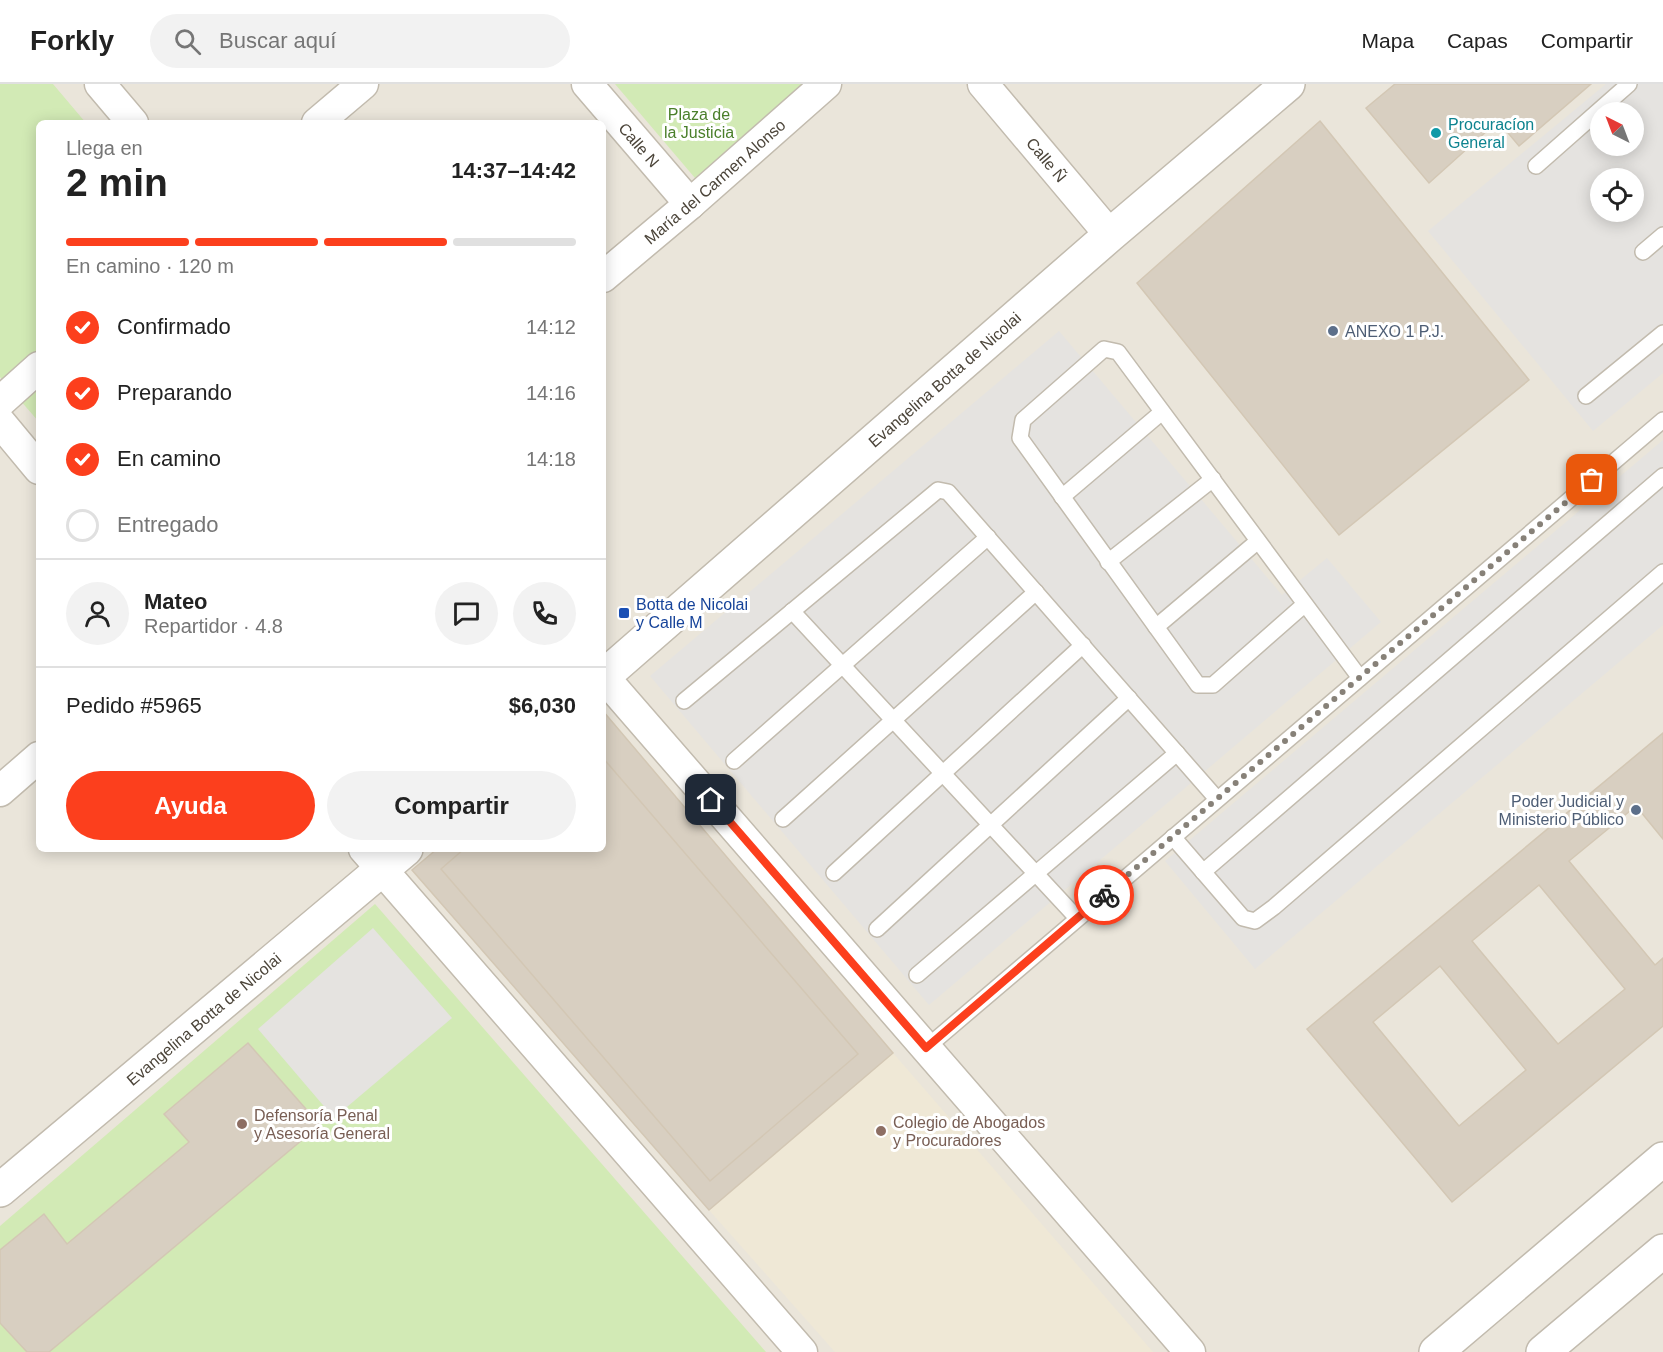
<!DOCTYPE html>
<html lang="es">
<head>
<meta charset="utf-8">
<style>
	body { margin:0; font-family:Helvetica,sans-serif; background:#f2f2f2; color:#222; height:100vh; display:flex; flex-direction:column; font-size:22px; white-space:nowrap }
	* { box-sizing:border-box; margin:0 }
	p { font-size:20px; color:#767676 }
	.icon { flex:none; width:33px; height:33px; fill:none; stroke:currentColor; stroke-width:2; stroke-linecap:round; stroke-linejoin:round }
	.map { position:relative; flex:1; overflow:hidden }
	.side { position:absolute; left:36px; top:36px; width:570px; height:732px; display:flex; flex-direction:column; background:#fff; border-radius:9px; box-shadow:0 3px 15px #0003 }
	.side>* { flex:none }
	.needle { width:39px; rotate:318deg }
	.fabs { position:absolute; left:1590px; top:18px; display:grid; gap:12px }
	.fabs a { display:grid; place-items:center; width:54px; height:54px; border-radius:50%; background:#fff; box-shadow:0 3px 15px #0003; font-size:30px }
	.pin { position:absolute; display:grid; place-items:center; width:51px; height:51px; color:#fff; margin:-26px; border-radius:12px; box-shadow:0 3px 9px #0006 }
	.courier { position:absolute; display:grid; place-items:center; width:60px; height:60px; margin:-30px; border:4px solid #fc3f1d; border-radius:50%; background:#fff; color:#222; box-shadow:0 2px 8px #0007 }
	.head em { font-style:normal; font-weight:800 }
	.head div { display:flex; flex-direction:column-reverse }
	.head { display:flex; align-items:center; justify-content:space-between; height:102px; padding:0 30px }
	h1 { font-size:39px; font-weight:800; line-height:45px }
	.bar { display:grid; grid-template-columns:repeat(4,1fr); gap:9px 6px; align-content:center; height:72px; padding:0 30px }
	.bar i { height:8px; border-radius:4px; background:#e0e0e0 }
	.bar .current { background:#fc3f1d }
	.bar p { grid-column:span 4 }
	.line { display:flex; align-items:center; gap:15px; padding:0 30px; border-top:2px solid #e0e0e0 }
	.line div { flex:1 }
	.round { display:grid; place-items:center; flex:none; width:63px; height:63px; border-radius:32px; background:#f2f2f2 }
	ol { padding:0 30px; list-style:none }
	li { display:flex; align-items:center; gap:18px; height:66px }
	li p { margin-inline-start:auto }
	li .icon { padding:6px; border-radius:50%; background:#fc3f1d; color:#fff; stroke-width:4 }
	li:last-child { color:#767676 }
	li i { width:33px; height:33px; border:3px solid #e0e0e0; border-radius:50% }
	.action { display:flex; gap:12px; margin-top:auto; padding:12px 30px }
	.action a { flex:1; height:69px; border-radius:36px; background:#fc3f1d; color:#fff; font-size:24px; font-weight:800; line-height:69px; text-align:center }
	.action a+a { background:#f2f2f2; color:#222 }
	header { display:flex; align-items:center; gap:36px; box-sizing:border-box; height:84px; padding:0 30px; background:#fff; border-bottom:2px solid #e0e0e0 }
	header strong { font-size:28px }
	nav { display:flex; gap:33px; margin-inline-start:auto; font-size:21px }
	.search { width:420px; height:54px; background:#f2f2f2; display:flex; align-items:center; gap:15px; box-sizing:border-box; padding:0 21px; border-radius:33px; color:#767676; font-size:22px }
	.map>svg:first-child { display:block }
	.residential { fill:#eae5da; fill-rule:evenodd }
	.education { fill:#efe8d6 }
	.green { fill:#d2eab5 }
	.parking { fill:#e5e3e0; fill-rule:evenodd }
	.building { fill:#d8cfc1; stroke:#d3c7b4; stroke-width:1.5; fill-rule:evenodd }
	.lines { fill:none; stroke-linecap:round; stroke-linejoin:round }
	.service-casing { stroke:#c2bbae; stroke-width:18 }
	.minor-casing { stroke:#c2bbae; stroke-width:33 }
	.tertiary-casing { stroke:#c2bbae; stroke-width:36 }
	.service { stroke:#fff; stroke-width:15 }
	.minor { stroke:#fff; stroke-width:30 }
	.tertiary { stroke:#fff; stroke-width:33 }
	.done { stroke:#878178; stroke-width:6; stroke-dasharray:0 10.8 }
	.route { stroke:#fc3f1d; stroke-width:8 }
	.culture-dot { fill:#0f9aa8; stroke:#fff; stroke-width:2 }
	.service-dot { fill:#5c6f8a; stroke:#fff; stroke-width:2 }
	.transit-dot { fill:#1a4fb4; stroke:#fff; stroke-width:2 }
	.education-dot { fill:#8d6e63; stroke:#fff; stroke-width:2 }
	.labels { text-anchor:middle; stroke-width:6; stroke-linejoin:round; paint-order:stroke }
	.park-label { font-size:16px; fill:#4a7f2a; stroke:#fff }
	.culture-label { font-size:16px; fill:#0d838f; stroke:#fff; text-anchor:start }
	.street-label { font-size:16px; fill:#4b4439; stroke:#fff }
	.service-label { font-size:16px; fill:#4e5e75; stroke:#fff; text-anchor:start }
	.transit-label { font-size:16px; fill:#164399; stroke:#fff; text-anchor:start }
	.education-label { font-size:16px; fill:#785e54; stroke:#fff; text-anchor:start }
</style>
</head>
<body>
<header>
<strong>Forkly</strong>
<div class="search"><svg class="icon" aria-label="search" viewBox="0 0 24 24"><circle cx="10" cy="10" r="6"/><path d="M15 15l6 6"/></svg>Buscar aquí</div>
<nav><a>Mapa</a><a>Capas</a><a>Compartir</a></nav>
</header>
<div class="map">
<svg width="1663" height="1268" viewBox="0 0 1663 1268">
	<rect width="100%" height="100%" fill="#f6f3ec"/>
	<path class="residential" d="M 0,0 L 1663,0 L 1663,1268 L 0,1268 ZM 1600,28 L 1634,28 L 1634,62 L 1600,62 ZM 39,39 L 603,39 L 603,765 L 39,765 ZM 1600,94 L 1634,94 L 1634,128 L 1600,128 Z"/>
	<polygon class="education" points="893,969 1153,1268 835,1268 709,1126"/>
	<g class="green">
		<polygon points="0,0 53,0 86,39 39,39 39,338 0,293"/>
		<polygon points="615,0 806,0 695,94"/>
		<polygon points="375,820 766,1268 0,1268 0,1142"/>
	</g>
	<g class="parking">
		<path d="M 1606,0 L 1663,0 L 1663,289 L 1593,347 L 1428,147 ZM 1600,28 L 1634,28 L 1634,62 L 1600,62 ZM 1600,94 L 1634,94 L 1634,128 L 1600,128 Z"/>
		<polygon points="1059,247 1282,511 1327,474 1381,538 929,921 650,592"/>
		<polygon points="1663,356 1663,541 1255,885 1165,777"/>
		<polygon points="373,844 452,934 334,1034 258,945"/>
	</g>
	<g class="building">
		<polygon points="1395,0 1591,0 1519,62 1498,37 1429,99 1366,24"/>
		<polygon points="1320,37 1529,296 1339,451 1137,199"/>
		<polygon points="603,627 893,969 709,1126 412,786 437,765 603,765"/>
		<path d="M 1663,649 L 1663,755 L 1636,722 L 1569,777 L 1655,881 L 1663,874 L 1663,942 L 1452,1118 L 1307,945 ZM 1539,801 L 1625,905 L 1558,960 L 1472,857 ZM 1440,882 L 1526,986 L 1459,1042 L 1373,938 Z"/>
		<polygon points="603,674 858,970 710,1097 441,785 464,765 603,765"/>
		<polygon points="248,959 320,1041 49,1268 27,1268 0,1239 0,1166 44,1130 67,1160 189,1058 164,1030"/>
	</g>
	<g class="lines">
		<g class="service-casing">
			<g id="service">
				<polyline points="1536,82 1629,0"/>
				<polyline points="1643,168 1663,151"/>
				<polyline points="1586,312 1663,249"/>
				<polyline points="1062,413 1162,328"/>
				<polyline points="1108,478 1213,395"/>
				<polyline points="1305,520 1213,601 1198,601 1020,354 1023,336 1104,265 1118,268 1360,594"/>
				<polyline points="792,527 1077,834"/>
				<polyline points="1156,543 1258,457"/>
				<polyline points="684,617 938,406 948,408 1217,715"/>
				<polyline points="734,677 988,453"/>
				<polyline points="783,735 1036,508"/>
				<polyline points="1173,753 1243,834 1255,837 1274,823 1663,488"/>
				<polyline points="1203,788 1663,392"/>
				<polyline points="834,789 1083,561"/>
				<polyline points="877,845 1129,614"/>
				<polyline points="917,891 1177,669"/>
				<polyline points="926,964 1663,336"/>
			</g>
		</g>
		<g class="minor-casing">
			<g id="minor">
				<polyline points="100,0 133,39"/>
				<path id="s1" d="M 587,0 L 690,120"/>
				<path id="s2" d="M 983,0 L 1110,151"/>
				<polyline points="317,39 363,0"/>
				<path id="s3" d="M 603,193 L 690,120 L 826,0"/>
				<polyline points="0,318 39,283"/>
				<polyline points="0,338 39,385"/>
				<polyline points="603,592 1190,1268"/>
				<polyline points="0,707 39,673"/>
				<polyline points="364,765 802,1268"/>
			</g>
		</g>
		<g class="tertiary-casing">
			<g id="tertiary">
				<path id="s4" d="M 603,593 L 1110,151 L 1288,0"/>
				<path id="s5" d="M 0,1106 L 406,765"/>
				<polyline points="1436,1268 1663,1075"/>
				<polyline points="1543,1268 1663,1167"/>
			</g>
		</g>
		<use href="#service" class="service"/>
		<use href="#minor" class="minor"/>
		<use href="#tertiary" class="tertiary"/>
	</g>
	<g class="lines">
		<polyline class="done" points="1104,811 1592,396"/>
		<polyline class="route" points="711,716 926,964 1104,811"/>
	</g>
	<circle class="culture-dot" cx="1436" cy="49" r="6"/>
	<g class="service-dot">
		<circle cx="1333" cy="247" r="6"/>
		<circle cx="1636" cy="726" r="6"/>
	</g>
	<rect class="transit-dot" x="618" y="523" width="12" height="12" rx="3"/>
	<g class="education-dot">
		<circle cx="242" cy="1040" r="6"/>
		<circle cx="881" cy="1047" r="6"/>
	</g>
	<g class="labels">
		<g class="park-label">
			<text x="699" y="36">Plaza de<tspan x="699" dy="18">la Justicia</tspan></text>
		</g>
		<g class="culture-label">
			<text x="1448" y="46">Procuracíon<tspan x="1448" dy="18">General</tspan></text>
		</g>
		<g class="street-label">
			<text dy="6" stroke="none"><textPath href="#s1" startOffset="80">Calle N</textPath></text>
			<text dy="6" stroke="none"><textPath href="#s2" startOffset="99">Calle Ñ</textPath></text>
			<text dy="6" stroke="none"><textPath href="#s3" startOffset="147">María del Carmen Alonso</textPath></text>
			<text dy="6" stroke="none"><textPath href="#s4" startOffset="453">Evangelina Botta de Nicolai</textPath></text>
			<text dy="6" stroke="none"><textPath href="#s5" startOffset="266">Evangelina Botta de Nicolai</textPath></text>
		</g>
		<g class="service-label">
			<text x="1345" y="253">ANEXO 1 P.J.</text>
			<text x="1624" y="723" text-anchor="end">Poder Judicial y<tspan x="1624" dy="18">Ministerio Público</tspan></text>
		</g>
		<g class="transit-label">
			<text x="636" y="526">Botta de Nicolai<tspan x="636" dy="18">y Calle M</tspan></text>
		</g>
		<g class="education-label">
			<text x="254" y="1037">Defensoría Penal<tspan x="254" dy="18">y Asesoría General</tspan></text>
			<text x="893" y="1044">Colegio de Abogados<tspan x="893" dy="18">y Procuradores</tspan></text>
		</g>
	</g>
</svg>
<div class="fabs">
<a><svg class="needle" viewBox="-14 -14 28 28"><path d="M0-13l5 13h-10z" fill="#e53935"/><path d="M0 13l5-13h-10z" fill="#767676"/></svg></a>
<a><svg class="icon" aria-label="locate" viewBox="0 0 24 24"><circle cx="12" cy="12" r="6"/><path d="M12 2v4M12 18v4M2 12h4M18 12h4"/></svg></a>
</div>
<div class="pin" style="left:1592px;top:396px;background:#ea580c"><svg class="icon" aria-label="bag" viewBox="0 0 24 24"><path d="M5 8h14l-1 12H6zM9 8a3 3 0 0 1 6 0"/></svg></div>
<div class="pin" style="left:711px;top:716px;background:#1f2937"><svg class="icon" aria-label="home" viewBox="0 0 24 24"><path d="M3 11l9-7 9 7M6 9v11h12V9"/></svg></div>
<div class="courier" style="left:1104px;top:811px"><svg class="icon" aria-label="bike" viewBox="0 0 24 24"><circle cx="6" cy="16" r="4"/><circle cx="18" cy="16" r="4"/><path d="M6 16l4-8h5l3 8M10 8l3 8H6M13 5h3"/></svg></div>
<section class="side">
<div class="head"><div><h1>2 min</h1><p>Llega en</p></div><em>14:37–14:42</em></div>
<div class="bar"><i class="current"></i><i class="current"></i><i class="current"></i><i></i><p>En camino · 120 m</p></div>
<ol>
<li><svg class="icon" aria-label="check" viewBox="0 0 24 24"><path d="M5 12l5 5 9-10"/></svg>Confirmado<p>14:12</p></li>
<li><svg class="icon" aria-label="check" viewBox="0 0 24 24"><path d="M5 12l5 5 9-10"/></svg>Preparando<p>14:16</p></li>
<li><svg class="icon" aria-label="check" viewBox="0 0 24 24"><path d="M5 12l5 5 9-10"/></svg>En camino<p>14:18</p></li>
<li><i></i>Entregado</li>
</ol>
<div class="line" style="height:108px"><a class="round"><svg class="icon" aria-label="person" viewBox="0 0 24 24"><circle cx="12" cy="8" r="4"/><path d="M4 21q1-7 8-7t8 7"/></svg></a><div><b>Mateo</b><p>Repartidor · 4.8</p></div><a class="round"><svg class="icon" aria-label="chat" viewBox="0 0 24 24"><path d="M4 5h16v11H9l-5 4z"/></svg></a><a class="round"><svg class="icon" aria-label="phone" viewBox="0 0 24 24"><path d="M5 4h4l2 5-3 2q2 4 5 5l2-3 5 2v4C11 20 4 13 5 4z"/></svg></a></div>
<div class="line" style="height:78px"><div>Pedido #5965</div><b>$6,030</b></div>
<div class="action"><a>Ayuda</a><a>Compartir</a></div>
</section>
</div>
</body>
</html>
